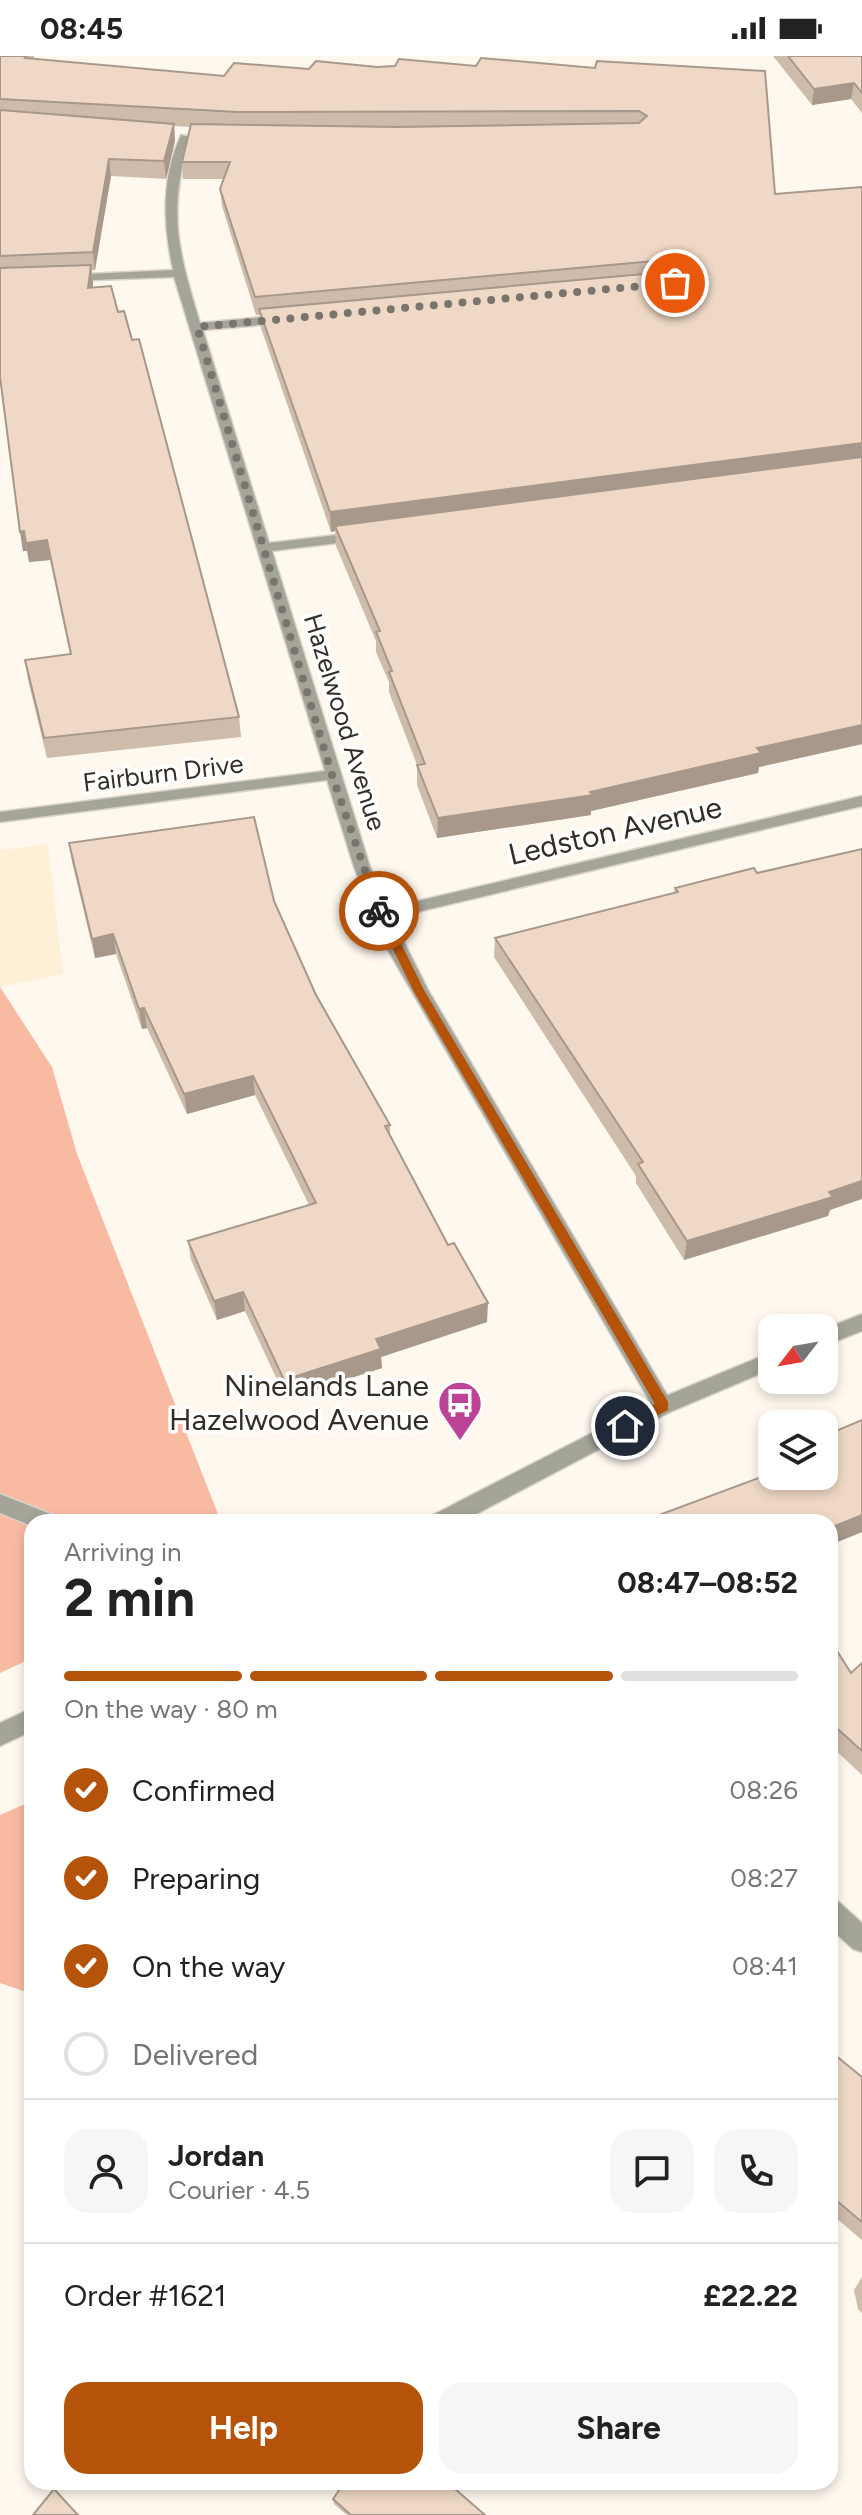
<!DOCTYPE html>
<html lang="en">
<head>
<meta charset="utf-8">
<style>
	body { margin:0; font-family:Figtree,sans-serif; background:#f6f6f6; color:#222; height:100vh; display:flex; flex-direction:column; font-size:30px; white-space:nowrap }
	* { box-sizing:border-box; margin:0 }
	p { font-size:26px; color:#767676 }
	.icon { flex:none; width:44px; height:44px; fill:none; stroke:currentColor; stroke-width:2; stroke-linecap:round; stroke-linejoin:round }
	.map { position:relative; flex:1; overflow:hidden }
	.details { position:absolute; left:24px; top:1458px; width:814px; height:976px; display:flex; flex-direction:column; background:#fff; border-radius:24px; box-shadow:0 4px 12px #0003 }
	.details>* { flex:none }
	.needle { width:52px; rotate:239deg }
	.fabs { position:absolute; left:758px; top:1258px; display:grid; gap:16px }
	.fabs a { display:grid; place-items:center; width:80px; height:80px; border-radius:16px; background:#fff; box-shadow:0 4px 12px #0003; font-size:40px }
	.pin { position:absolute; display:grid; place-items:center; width:68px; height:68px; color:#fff; margin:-34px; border:4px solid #fff; border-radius:50%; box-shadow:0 2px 8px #0007 }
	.courier { position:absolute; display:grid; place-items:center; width:80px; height:80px; margin:-40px; border:6px solid #b45309; border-radius:50%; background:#fff; color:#222; box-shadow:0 2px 10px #0007 }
	.overview em { font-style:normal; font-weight:700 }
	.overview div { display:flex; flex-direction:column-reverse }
	.overview { display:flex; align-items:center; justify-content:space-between; height:136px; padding:0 40px }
	h1 { font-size:52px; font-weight:700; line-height:60px }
	.bar { display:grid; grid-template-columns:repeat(4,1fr); gap:12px 8px; align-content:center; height:96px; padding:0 40px }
	.bar i { height:10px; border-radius:6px; background:#e0e0e0 }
	.bar .active { background:#b45309 }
	.bar p { grid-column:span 4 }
	.line { display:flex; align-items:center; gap:20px; padding:0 40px; border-top:2px solid #e0e0e0 }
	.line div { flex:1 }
	.round { display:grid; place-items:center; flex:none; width:84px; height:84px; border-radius:24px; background:#f6f6f6 }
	ol { padding:0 40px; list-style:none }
	li { display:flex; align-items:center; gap:24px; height:88px }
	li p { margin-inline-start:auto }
	li .icon { padding:8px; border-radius:50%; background:#b45309; color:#fff; stroke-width:4 }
	li:last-child { color:#767676 }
	li i { width:44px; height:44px; border:4px solid #e0e0e0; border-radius:50% }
	.primary-button { display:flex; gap:16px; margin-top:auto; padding:16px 40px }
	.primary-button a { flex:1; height:92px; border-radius:24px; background:#b45309; color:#fff; font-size:32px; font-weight:700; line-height:92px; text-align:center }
	.primary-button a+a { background:#f6f6f6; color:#222 }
	.status { display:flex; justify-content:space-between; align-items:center; height:56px; padding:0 40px; background:#fff; direction:ltr }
	.status svg { height:22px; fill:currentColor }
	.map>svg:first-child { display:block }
	.built { fill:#fdf0d7 }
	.green { fill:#f9baa2 }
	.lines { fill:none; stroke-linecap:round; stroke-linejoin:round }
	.service-casing { stroke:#d9d4cb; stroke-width:3 }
	.minor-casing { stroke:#d9d4cb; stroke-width:3 }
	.tertiary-casing { stroke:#d9d4cb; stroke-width:3 }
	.service { fill:#a5a499; fill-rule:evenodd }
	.minor { fill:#a5a499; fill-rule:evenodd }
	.tertiary { fill:#a5a499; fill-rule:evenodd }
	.wall { fill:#cebbaa }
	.shaded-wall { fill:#a7988b }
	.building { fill:#efd9c6; stroke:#a7988b; stroke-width:2 }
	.route { fill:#b45309 }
	.done { stroke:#7a756c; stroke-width:8; stroke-dasharray:0 14.4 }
	.labels { text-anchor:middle; stroke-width:7; stroke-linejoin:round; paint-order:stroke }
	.far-street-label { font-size:26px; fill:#332e25; stroke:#fff }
	.street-label { font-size:30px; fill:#332e25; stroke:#fff }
	.poi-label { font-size:30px; fill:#332e25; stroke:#fff; text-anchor:end }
</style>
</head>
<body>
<div class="status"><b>08:45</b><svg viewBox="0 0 49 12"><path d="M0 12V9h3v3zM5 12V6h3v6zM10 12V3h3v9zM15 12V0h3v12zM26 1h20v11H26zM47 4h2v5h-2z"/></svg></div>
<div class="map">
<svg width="862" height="2459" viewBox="0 0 862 2459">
	<rect width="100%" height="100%" fill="#fef8ef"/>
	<polygon class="built" points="48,788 63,918 0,931 0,794"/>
	<g class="green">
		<polygon points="0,931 52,1011 77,1098 218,1458 219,1466 32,1466 32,1602 0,1617"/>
		<polygon points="32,1745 32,1938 0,1927 0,1759"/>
	</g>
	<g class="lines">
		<g class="service-casing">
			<polygon id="service" points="0,1438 53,1459 56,1466 32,1466 32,1470 0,1457"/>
		</g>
		<g class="minor-casing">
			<g id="minor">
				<path d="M 181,79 L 190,81 C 167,156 178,194 200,267 L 284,259 L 290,263 L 284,267 L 203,274 L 269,487 L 362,476 L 369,480 L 362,484 L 272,495 L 370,811 L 388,852 L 862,740 L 862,750 L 392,862 L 428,934 L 670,1344 L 674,1350 L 670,1356 L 663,1358 L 656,1356 L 389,896 L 354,811 L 327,724 L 0,766 L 0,756 L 325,715 L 174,221 L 67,225 L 61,222 L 67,219 L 173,214 C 163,167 161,123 181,79 Z"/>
				<polygon points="830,1843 839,1846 862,1867 862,1896 853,1893 830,1872"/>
			</g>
		</g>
		<g class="tertiary-casing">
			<g id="tertiary">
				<polygon points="862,1258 862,1275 824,1290 824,1273"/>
				<polygon points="772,1296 772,1313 670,1356 461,1466 430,1466 433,1459 656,1344"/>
				<polygon points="32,1652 32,1675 0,1690 0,1667"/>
			</g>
		</g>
		<use href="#service" class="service"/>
		<use href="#minor" class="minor"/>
		<use href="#tertiary" class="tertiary"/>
	</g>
	<g class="wall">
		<polygon points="0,0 34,0 34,3 224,20 309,13 377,11 476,10 595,12 775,138 862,131 862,688 759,711 758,717 591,755 591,759 437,782 417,729 417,709 389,636 389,626 376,596 376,585 336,490 335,475 331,476 261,272 260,259 256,259 222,150 220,133 224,123 183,123 182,106 190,71 174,70 175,85 166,123 111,120 95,214 92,214 93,232 118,256 239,661 241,681 47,702 28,624 25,604 70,598 50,504 29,506 27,495 23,495 0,321"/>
		<polygon points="773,0 862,0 862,57 851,43 812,49"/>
		<polygon points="69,787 274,845 316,939 390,1069 390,1080 487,1266 381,1301 382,1312 286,1343 245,1255 217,1264 191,1204 188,1185 309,1149 255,1039 187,1058 147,972 142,973 116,898 95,902 72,806"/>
		<polygon points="757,817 830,1154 828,1160 684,1204 636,1127 636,1120 494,901 495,882 674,837 675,832"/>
		<polygon points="862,1364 862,1476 830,1489 830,1466 657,1466 659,1459 765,1420 769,1402 772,1401 772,1420"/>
		<polygon points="830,1584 851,1617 862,1607 862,1719 830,1689"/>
		<polygon points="830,1995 862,2021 862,2184 830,2157"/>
		<polygon points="862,2221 862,2257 858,2253 854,2234"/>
		<polygon points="333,2443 485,2459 347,2459 334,2448"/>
	</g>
	<g class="shaded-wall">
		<polygon points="854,27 851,43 812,49 814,33"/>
		<polygon points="174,68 175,85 166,123 164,105"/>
		<polygon points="109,103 111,120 95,214 93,196"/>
		<polygon points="91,209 93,227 90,251 88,232"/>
		<polygon points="862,387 862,406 335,470 335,475 331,476 330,456"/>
		<polygon points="24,475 27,495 23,495 20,476"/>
		<polygon points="47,484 50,504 29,506 26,487"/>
		<polygon points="862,669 862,688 759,711 758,717 591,755 591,759 437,782 438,762 590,736 757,692"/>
		<polygon points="113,878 116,898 95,902 92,883"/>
		<polygon points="144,952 147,972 142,973 139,953"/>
		<polygon points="253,1020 255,1039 187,1058 184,1038"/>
		<polygon points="862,1125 862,1143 830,1154 828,1160 684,1204 687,1185"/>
		<polygon points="243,1236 245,1255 217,1264 214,1245"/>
		<polygon points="488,1247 487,1266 381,1301 382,1312 286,1343 284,1324 376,1283"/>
		<polygon points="862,1459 862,1476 830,1489 830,1472"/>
	</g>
	<g class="building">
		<polygon points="0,0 27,0 25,2 224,20 234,7 309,13 316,5 377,11 395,10 399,3 476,10 481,2 595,12 597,5 765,15 775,138 862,131 862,387 330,456 259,253 677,215 686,208 676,203 255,241 220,133 230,106 182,106 191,68 398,71 639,67 647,60 639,55 238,56 0,43"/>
		<polygon points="788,0 862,0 862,37 854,27 814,33"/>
		<polygon points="0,54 174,68 164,105 109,103 93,196 0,200"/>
		<polygon points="91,209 88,232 111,230 118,256 124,255 132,284 139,283 239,661 44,682 25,604 71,598 47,484 26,487 24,475 20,476 0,321 0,212"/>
		<polygon points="862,401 862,669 757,692 761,697 590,736 593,739 438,762 417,709 425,708 389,616 392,615 376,576 380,575 335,470"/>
		<polygon points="254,761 274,845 316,939 390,1069 385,1070 448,1189 454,1187 488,1247 376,1283 381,1293 284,1324 243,1236 214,1245 188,1185 316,1147 253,1020 184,1038 144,952 139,953 113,878 92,883 69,787"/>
		<polygon points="862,793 862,1125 829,1136 833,1141 687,1185 638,1108 643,1106 495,882 678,836 675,832 754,812 757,817"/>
		<polygon points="862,1364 862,1459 830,1472 830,1466 663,1466 659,1459 772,1417 772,1420 824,1420 824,1380"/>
		<polygon points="830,1584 851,1617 862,1607 862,1695 830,1666"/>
		<polygon points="830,1995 862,2021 862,2166 830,2139"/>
		<polygon points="345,2426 447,2426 485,2459 351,2459 333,2443"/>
		<polygon points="54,2433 78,2459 33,2459"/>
	</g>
	<polygon class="route" points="379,851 385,855 424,934 668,1346 668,1354 630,1374 620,1374 620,1366 655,1348 413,934 374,855"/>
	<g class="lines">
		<polyline class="done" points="379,855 332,719 197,271 675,227"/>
	</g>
	<defs>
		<g id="bus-pin" transform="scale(2.3)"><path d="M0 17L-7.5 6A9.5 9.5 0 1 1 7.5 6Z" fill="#bc4396" stroke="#fff"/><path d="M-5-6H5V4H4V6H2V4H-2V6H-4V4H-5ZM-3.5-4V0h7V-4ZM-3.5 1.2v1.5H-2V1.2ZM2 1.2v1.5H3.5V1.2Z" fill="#fff"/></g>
	</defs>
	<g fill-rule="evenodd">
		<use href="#bus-pin" x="460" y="1347"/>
	</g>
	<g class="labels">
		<g class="far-street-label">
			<text transform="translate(345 666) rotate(73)" y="9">Hazelwood Avenue</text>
			<text transform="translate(163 717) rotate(-7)" y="9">Fairburn Drive</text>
		</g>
		<g class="street-label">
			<text transform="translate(615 775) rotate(-13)" y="10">Ledston Avenue</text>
		</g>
		<g class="poi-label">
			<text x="429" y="1340">Ninelands Lane<tspan x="429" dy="34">Hazelwood Avenue</tspan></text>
		</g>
	</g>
</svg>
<div class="fabs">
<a><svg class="needle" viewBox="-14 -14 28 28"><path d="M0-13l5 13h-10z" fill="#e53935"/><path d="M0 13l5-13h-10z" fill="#767676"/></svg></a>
<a><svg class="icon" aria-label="layers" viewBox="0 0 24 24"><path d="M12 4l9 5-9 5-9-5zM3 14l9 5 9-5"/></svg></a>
</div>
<div class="pin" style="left:675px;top:227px;background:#ea580c"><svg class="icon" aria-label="bag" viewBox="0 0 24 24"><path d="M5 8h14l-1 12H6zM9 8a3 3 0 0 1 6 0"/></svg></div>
<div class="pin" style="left:625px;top:1370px;background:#1f2937"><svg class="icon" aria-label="home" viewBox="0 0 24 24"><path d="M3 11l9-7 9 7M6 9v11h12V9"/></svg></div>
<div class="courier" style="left:379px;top:855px"><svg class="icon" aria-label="bike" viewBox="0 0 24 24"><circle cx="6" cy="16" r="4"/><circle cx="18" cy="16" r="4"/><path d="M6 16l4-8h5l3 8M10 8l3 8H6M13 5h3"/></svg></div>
<section class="details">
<div class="overview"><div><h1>2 min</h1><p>Arriving in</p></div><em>08:47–08:52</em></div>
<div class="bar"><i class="active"></i><i class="active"></i><i class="active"></i><i></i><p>On the way · 80 m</p></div>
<ol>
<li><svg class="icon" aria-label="check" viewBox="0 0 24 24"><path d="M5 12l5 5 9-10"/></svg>Confirmed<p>08:26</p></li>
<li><svg class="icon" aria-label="check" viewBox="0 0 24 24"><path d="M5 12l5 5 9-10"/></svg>Preparing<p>08:27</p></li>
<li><svg class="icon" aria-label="check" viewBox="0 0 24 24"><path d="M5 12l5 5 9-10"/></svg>On the way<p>08:41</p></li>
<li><i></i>Delivered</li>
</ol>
<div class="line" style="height:144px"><a class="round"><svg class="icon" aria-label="person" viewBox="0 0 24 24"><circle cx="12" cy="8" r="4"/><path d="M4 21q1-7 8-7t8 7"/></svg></a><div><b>Jordan</b><p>Courier · 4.5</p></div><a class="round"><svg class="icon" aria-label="chat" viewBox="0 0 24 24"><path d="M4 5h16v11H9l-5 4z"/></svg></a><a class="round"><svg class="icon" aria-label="phone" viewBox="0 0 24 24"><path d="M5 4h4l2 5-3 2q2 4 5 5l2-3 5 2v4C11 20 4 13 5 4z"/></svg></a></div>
<div class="line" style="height:104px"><div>Order #1621</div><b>£22.22</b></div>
<div class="primary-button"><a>Help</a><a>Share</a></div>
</section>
</div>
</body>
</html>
